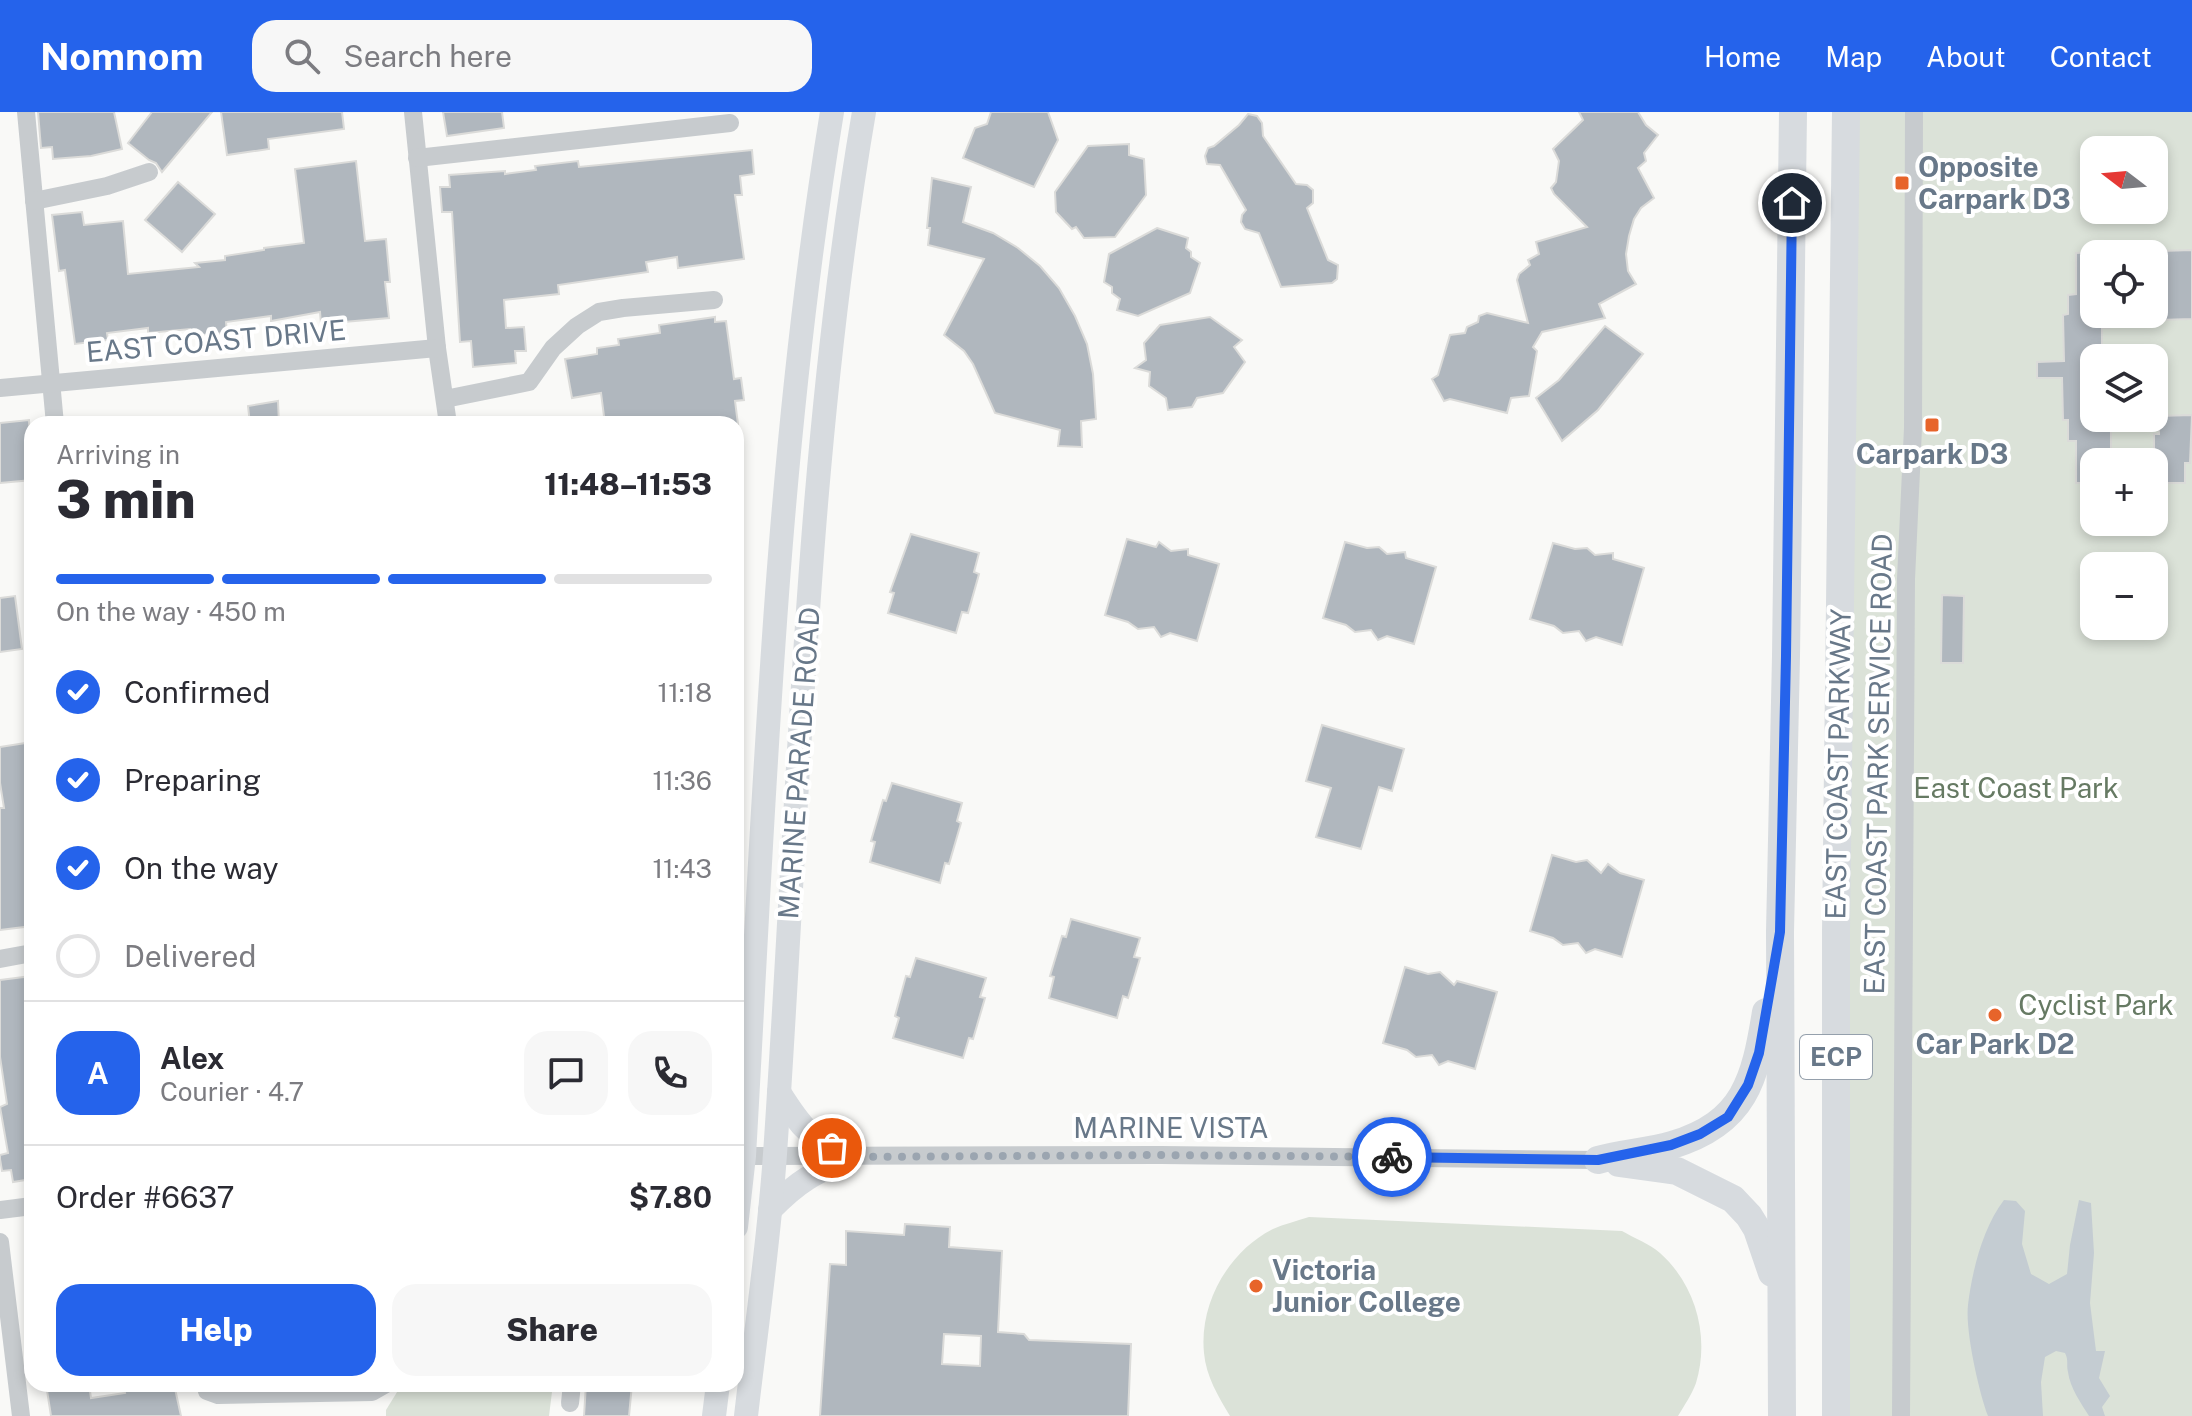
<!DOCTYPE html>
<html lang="en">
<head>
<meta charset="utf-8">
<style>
	body { margin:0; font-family:"Public Sans",sans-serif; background:#f7f7f7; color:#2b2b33; height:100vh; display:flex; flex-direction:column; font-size:30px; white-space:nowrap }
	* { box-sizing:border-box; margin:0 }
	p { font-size:26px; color:#7c7c81 }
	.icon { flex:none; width:44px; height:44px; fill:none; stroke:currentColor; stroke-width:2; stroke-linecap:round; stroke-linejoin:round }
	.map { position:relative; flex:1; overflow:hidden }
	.details { position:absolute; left:24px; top:304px; width:720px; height:976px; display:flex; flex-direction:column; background:#fff; border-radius:24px; box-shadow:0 4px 12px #0003 }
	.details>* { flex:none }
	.needle { width:52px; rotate:286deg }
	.tools { position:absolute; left:2080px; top:24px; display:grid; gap:16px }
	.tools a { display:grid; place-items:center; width:88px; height:88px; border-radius:16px; background:#fff; box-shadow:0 4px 12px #0003; font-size:40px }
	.pin { position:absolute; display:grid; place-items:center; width:68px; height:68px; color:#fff; margin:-34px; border:4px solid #fff; border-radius:50%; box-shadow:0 2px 8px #0007 }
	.courier { position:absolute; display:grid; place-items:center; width:80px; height:80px; margin:-40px; border:6px solid #2563eb; border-radius:50%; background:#fff; color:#222; box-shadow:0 2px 10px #0007 }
	.overview em { font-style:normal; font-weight:800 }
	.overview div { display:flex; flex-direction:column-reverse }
	.overview { display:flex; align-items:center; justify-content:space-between; height:136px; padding:0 32px }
	h1 { font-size:52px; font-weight:800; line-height:60px }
	.bar { display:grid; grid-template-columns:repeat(4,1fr); gap:12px 8px; align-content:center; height:96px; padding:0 32px }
	.bar i { height:10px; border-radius:6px; background:#e1e1e2 }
	.bar .current { background:#2563eb }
	.bar p { grid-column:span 4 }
	.line { display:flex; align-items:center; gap:20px; padding:0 32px; border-top:2px solid #e1e1e2 }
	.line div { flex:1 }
	.round { display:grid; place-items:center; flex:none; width:84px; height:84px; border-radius:24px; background:#f7f7f7 }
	ol { padding:0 32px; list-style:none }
	li { display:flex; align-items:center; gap:24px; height:88px }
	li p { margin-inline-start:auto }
	li .icon { padding:8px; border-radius:50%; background:#2563eb; color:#fff; stroke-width:4 }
	li:last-child { color:#7c7c81 }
	li i { width:44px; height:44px; border:4px solid #e1e1e2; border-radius:50% }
	.primary-button { display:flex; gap:16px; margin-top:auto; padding:16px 32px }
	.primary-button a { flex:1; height:92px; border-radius:24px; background:#2563eb; color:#fff; font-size:32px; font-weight:800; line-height:92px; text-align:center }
	.primary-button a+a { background:#f7f7f7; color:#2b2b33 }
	header { display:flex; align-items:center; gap:48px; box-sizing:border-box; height:112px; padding:0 40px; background:#2563eb; color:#fff }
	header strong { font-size:38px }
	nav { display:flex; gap:44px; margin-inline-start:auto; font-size:28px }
	.search { width:560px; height:72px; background:#f7f7f7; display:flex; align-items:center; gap:20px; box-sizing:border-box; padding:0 28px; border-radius:24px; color:#7c7c81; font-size:30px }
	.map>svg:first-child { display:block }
	.green { fill:#dbe2d8; fill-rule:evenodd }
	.water { fill:#c4ccd2 }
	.building { fill:#b0b7be; stroke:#dbdbd9; stroke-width:2; fill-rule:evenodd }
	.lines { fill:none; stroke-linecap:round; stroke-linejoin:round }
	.minor { stroke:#c7cbce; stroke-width:18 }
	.major { stroke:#d7dbdf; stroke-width:24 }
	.highway { stroke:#d7dbdf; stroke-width:28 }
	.done { stroke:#9ba5b0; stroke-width:8; stroke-dasharray:0 14.4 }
	.route { stroke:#2563eb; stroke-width:10 }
	.poi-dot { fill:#e7642a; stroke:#fff; stroke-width:3 }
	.labels { text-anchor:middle; stroke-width:8; stroke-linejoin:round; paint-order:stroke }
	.shield { fill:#fff; stroke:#95a0ac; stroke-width:2 }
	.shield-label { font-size:26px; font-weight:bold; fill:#687889 }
	.poi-label { font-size:28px; font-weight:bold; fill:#687889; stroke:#fff; text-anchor:start }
	.street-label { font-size:28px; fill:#687889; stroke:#fff }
	.park-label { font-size:28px; fill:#667a63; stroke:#fff }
</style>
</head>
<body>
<header>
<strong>Nomnom</strong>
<div class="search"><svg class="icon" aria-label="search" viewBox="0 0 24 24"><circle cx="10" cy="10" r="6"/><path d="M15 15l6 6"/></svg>Search here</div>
<nav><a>Home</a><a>Map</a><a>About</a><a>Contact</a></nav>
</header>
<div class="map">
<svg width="2192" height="1304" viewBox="0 0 2192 1304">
	<rect width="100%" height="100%" fill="#f9f9f7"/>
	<g class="green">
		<path d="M 1846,0 L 2192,0 L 2192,1304 L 1837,1304 ZM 2094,38 L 2154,38 L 2154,98 L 2094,98 ZM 2094,142 L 2154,142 L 2154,202 L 2094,202 ZM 2094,246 L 2154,246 L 2154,306 L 2094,306 ZM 2094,350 L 2154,350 L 2154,410 L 2094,410 ZM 2094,454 L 2154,454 L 2154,514 L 2094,514 Z"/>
		<path d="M 1309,1105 L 1622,1119 C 1634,1126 1650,1132 1660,1141 C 1696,1173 1710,1225 1696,1271 C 1692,1282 1684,1294 1678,1304 L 1230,1304 C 1218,1284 1206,1264 1204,1241 C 1199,1191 1229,1139 1273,1117 C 1284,1112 1297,1109 1309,1105 Z"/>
		<polygon points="402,1272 553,1272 549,1304 386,1304 386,1298"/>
	</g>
	<path class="water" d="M 2004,1088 L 2016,1089 L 2025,1099 L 2022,1132 L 2031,1162 L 2049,1172 L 2067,1162 L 2070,1133 L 2079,1088 L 2091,1091 L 2094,1141 L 2090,1191 L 2096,1239 L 2105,1239 L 2099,1266 L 2110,1284 L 2102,1295 L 2105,1304 L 2089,1304 C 2081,1291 2070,1276 2068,1260 C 2066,1252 2069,1249 2065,1241 L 2056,1239 L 2045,1245 L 2041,1270 L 2043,1304 L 1988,1304 C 1979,1280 1965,1219 1968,1193 C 1972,1159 1983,1115 2004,1088 Z"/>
	<g class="building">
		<polygon points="38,0 114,0 122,37 91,44 53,47 52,35 41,36"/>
		<polygon points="152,0 212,0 162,60 156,51 149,48 128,31"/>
		<polygon points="221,0 342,0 344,17 268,27 269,37 227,43"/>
		<polygon points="443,0 502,0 504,16 447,24"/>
		<polygon points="991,0 1048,0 1058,28 1034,75 963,46 975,16 987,12"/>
		<polygon points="1579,0 1638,0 1646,13 1658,23 1644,41 1646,49 1638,56 1654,86 1641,96 1634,107 1629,124 1626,142 1628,159 1636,172 1599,192 1605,206 1542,220 1533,235 1537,239 1529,284 1511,286 1507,301 1450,287 1444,289 1432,267 1438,263 1450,223 1465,221 1467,215 1478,210 1479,204 1487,201 1528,211 1517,168 1519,162 1530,153 1528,148 1539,142 1536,130 1587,115 1554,82 1551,76 1556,70 1559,49 1553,37 1583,8"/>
		<polygon points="1248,2 1257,4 1262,11 1263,24 1296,72 1307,73 1313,78 1313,91 1307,96 1328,148 1338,153 1337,167 1332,171 1281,175 1259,121 1245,117 1241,110 1242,103 1246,98 1220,53 1207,52 1205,44 1208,36 1214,34 1239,13"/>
		<polygon points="1129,32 1129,43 1144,47 1146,83 1115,125 1084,126 1076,115 1072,117 1056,100 1055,80 1088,34"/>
		<polygon points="752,38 754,62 740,64 742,83 735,83 744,147 678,156 677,145 646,150 648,160 558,173 559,182 504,188 506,216 524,215 526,239 515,239 516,251 473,255 471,229 460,230 452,100 442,100 440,75 450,75 449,63 505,59 505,62 536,58 535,54 578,49 579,55"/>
		<polygon points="356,49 365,129 386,127 390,170 385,170 389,206 321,212 320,200 271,209 271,204 226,210 227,221 191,224 190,217 148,221 148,216 107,221 108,228 75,232 65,158 59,159 52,103 82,100 84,113 123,109 128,162 199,155 195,151 225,148 225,144 264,138 264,136 304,131 295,57"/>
		<polygon points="932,66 971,75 963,110 993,121 1018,136 1040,154 1059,176 1075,204 1087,232 1093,262 1096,307 1081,309 1082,335 1058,334 1060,318 995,301 973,252 964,239 944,223 984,147 928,133 930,116 927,116"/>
		<polygon points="178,70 215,102 182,140 145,108"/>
		<polygon points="1157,116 1188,126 1186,136 1191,140 1191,145 1200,151 1190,181 1138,204 1117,198 1120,187 1112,181 1112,175 1104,170 1109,142"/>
		<polygon points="2192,138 2192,207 2159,208 2159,186 2155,186 2154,160 2160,160 2160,139"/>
		<polygon points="2094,140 2094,202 2108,202 2109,216 2102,216 2102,246 2094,246 2094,306 2108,306 2108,314 2111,314 2111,350 2094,350 2094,371 2076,371 2076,329 2068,329 2068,308 2063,308 2062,266 2037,266 2037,250 2064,249 2063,203 2068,202 2068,183 2076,182 2076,141"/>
		<polygon points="715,205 715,210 726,209 734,267 741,266 744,288 735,289 738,312 605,312 601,281 572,286 565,247 597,242 597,236 619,233 618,227 660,221 659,213"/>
		<polygon points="1210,205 1242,228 1234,235 1245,250 1223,281 1197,286 1192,295 1168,298 1166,286 1149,274 1150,260 1135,256 1146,248 1144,231 1160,213"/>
		<polygon points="1605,214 1643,242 1598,298 1562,329 1536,286 1559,268"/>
		<polygon points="278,289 279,312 250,312 248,294"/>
		<polygon points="2192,303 2190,351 2185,351 2185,371 2154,371 2154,322 2159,322 2158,304"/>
		<polygon points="29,308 32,368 0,371 0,311"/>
		<polygon points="911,422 979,441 974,460 979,462 968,501 962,500 956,521 888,501 894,481 890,480"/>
		<polygon points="1127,427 1156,435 1159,430 1171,439 1188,437 1188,443 1219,452 1197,529 1170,521 1161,525 1154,515 1138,517 1128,510 1105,503"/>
		<polygon points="1345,430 1367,436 1379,435 1387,442 1405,440 1406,446 1436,455 1414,532 1387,524 1378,528 1371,518 1355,520 1346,513 1323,506"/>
		<polygon points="1553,431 1575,437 1587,436 1595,443 1613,441 1613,447 1644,456 1622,533 1596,525 1586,529 1579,519 1563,521 1554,514 1530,507"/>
		<polygon points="1942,483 1964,484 1963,551 1941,551"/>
		<polygon points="15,484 22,537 0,540 0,486"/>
		<polygon points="1322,613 1404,637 1392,679 1379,675 1361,737 1316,725 1331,676 1306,669"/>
		<polygon points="32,630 32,814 0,818 0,696 4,696 0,671 0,635"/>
		<polygon points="892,671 962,691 957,709 961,711 949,752 945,751 940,771 870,750 875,730 871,729 883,688 886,689"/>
		<polygon points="1552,743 1576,750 1587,748 1601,761 1608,752 1620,761 1644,768 1622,845 1595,837 1586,841 1578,831 1563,833 1553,826 1530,819"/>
		<polygon points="1071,807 1140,826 1134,845 1140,846 1128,886 1123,884 1117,906 1049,886 1054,865 1050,864 1062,824 1066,825"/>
		<polygon points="916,846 986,866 980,885 985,886 973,927 969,926 963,946 893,926 899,906 895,904 906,864 910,865"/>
		<polygon points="1405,855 1428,862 1440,860 1454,873 1457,869 1497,880 1475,957 1448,949 1439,953 1432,943 1416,945 1407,938 1383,931"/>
		<polygon points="32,864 32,1067 13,1070 11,1058 2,1059 0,1047 0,1043 8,1041 0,995 7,992 0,945 0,868"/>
		<path d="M 905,1112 L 950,1115 L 949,1135 L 1002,1139 L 998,1220 L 1024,1222 L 1029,1228 L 1131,1232 L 1128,1304 L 820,1304 L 830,1152 L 846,1153 L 846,1119 L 904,1123 ZM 944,1222 L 981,1224 L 980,1254 L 942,1252 Z"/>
		<polygon points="46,1272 89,1272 91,1286 125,1281 123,1272 174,1272 181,1304 51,1304"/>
		<polygon points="586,1272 632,1272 629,1304 584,1304"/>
	</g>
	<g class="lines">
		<g class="minor">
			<polyline points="26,0 55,312"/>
			<polyline points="413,0 437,236 448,312"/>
			<polyline points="417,46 730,11"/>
			<polyline points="34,89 107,74 149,60"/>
			<polyline points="0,276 437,236"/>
			<polyline points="445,287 529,270 553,236 577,214 599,200 623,196 714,188"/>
			<polyline points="0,847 32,841"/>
			<polyline points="744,1044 1161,1043 1598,1048"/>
			<polyline points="0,1098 32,1094"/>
			<polyline points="0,1130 21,1304"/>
			<polyline points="205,1272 207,1279 218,1283 372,1280 386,1272"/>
			<polyline points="570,1291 572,1272"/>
			<polyline points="1901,1304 1906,467 1913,316 1914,0"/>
		</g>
		<g class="major">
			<path d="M 779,980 C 804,1020 809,1024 851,1045"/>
			<path d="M 770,1098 C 799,1068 814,1061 851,1045"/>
			<path d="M 736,1115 L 744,1044 C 764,696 775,345 832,0"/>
			<polyline points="714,1304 718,1272"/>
			<path d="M 746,1304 C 756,1217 769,1130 775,1042 C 799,695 805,344 864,0"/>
		</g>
		<g class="highway">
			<path d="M 1598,1048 C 1622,1041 1648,1040 1672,1033 C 1745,1011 1755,968 1766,900"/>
			<polyline points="1619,1051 1677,1059 1733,1087 1749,1104 1757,1117 1772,1161"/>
			<polyline points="1782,1304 1780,820 1786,544 1793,0"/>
			<polyline points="1836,1304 1836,820 1846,0"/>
		</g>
	</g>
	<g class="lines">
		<polyline class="done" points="832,1036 851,1045 1161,1043 1392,1045"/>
		<polyline class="route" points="1392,1045 1598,1048 1671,1033 1700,1022 1728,1005 1748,973 1759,941 1780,820 1786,544 1792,91"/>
	</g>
	<g class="poi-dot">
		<rect x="1894" y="63" width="16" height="16" rx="4"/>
		<rect x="1924" y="305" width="16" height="16" rx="4"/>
		<circle cx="1995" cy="903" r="8"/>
		<circle cx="1256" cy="1174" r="8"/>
	</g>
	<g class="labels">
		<rect class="shield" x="1800" y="923" width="72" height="44" rx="6"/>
		<g class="shield-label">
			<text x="1836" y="954">ECP</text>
		</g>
		<g class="poi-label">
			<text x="1918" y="65">Opposite<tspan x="1918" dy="32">Carpark D3</tspan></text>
			<text x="1932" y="352" text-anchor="middle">Carpark D3</text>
			<text x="1995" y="942" text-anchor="middle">Car Park D2</text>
			<text x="1272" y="1168">Victoria<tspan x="1272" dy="32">Junior College</tspan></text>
		</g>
		<g class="street-label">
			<text transform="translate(216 229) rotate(-5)" y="10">EAST COAST DRIVE</text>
			<text transform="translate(799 651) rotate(-86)" y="10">MARINE PARADE ROAD</text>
			<text transform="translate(1838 652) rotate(-89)" y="10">EAST COAST PARKWAY</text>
			<text transform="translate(1878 652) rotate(-89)" y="10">EAST COAST PARK SERVICE ROAD</text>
			<text x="1171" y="1026">MARINE VISTA</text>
		</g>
		<g class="park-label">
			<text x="2016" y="686">East Coast Park</text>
			<text x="2096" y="903">Cyclist Park</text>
		</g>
	</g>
</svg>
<div class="tools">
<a><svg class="needle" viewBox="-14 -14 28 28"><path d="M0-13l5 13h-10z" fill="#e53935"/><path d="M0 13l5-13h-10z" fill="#7c7c81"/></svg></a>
<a><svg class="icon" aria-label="locate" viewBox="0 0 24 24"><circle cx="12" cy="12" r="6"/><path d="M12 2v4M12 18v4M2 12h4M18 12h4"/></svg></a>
<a><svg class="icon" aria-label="layers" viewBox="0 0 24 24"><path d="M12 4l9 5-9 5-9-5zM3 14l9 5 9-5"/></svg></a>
<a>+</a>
<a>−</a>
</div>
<div class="pin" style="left:832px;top:1036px;background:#ea580c"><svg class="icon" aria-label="bag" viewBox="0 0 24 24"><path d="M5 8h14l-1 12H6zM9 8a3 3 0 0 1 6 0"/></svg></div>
<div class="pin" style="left:1792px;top:91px;background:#1f2937"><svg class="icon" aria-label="home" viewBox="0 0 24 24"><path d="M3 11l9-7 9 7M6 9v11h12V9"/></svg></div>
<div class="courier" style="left:1392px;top:1045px"><svg class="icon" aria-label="bike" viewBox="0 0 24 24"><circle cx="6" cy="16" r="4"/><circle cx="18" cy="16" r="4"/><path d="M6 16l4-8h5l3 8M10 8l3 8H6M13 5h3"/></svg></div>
<section class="details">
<div class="overview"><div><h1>3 min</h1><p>Arriving in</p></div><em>11:48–11:53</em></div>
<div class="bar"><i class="current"></i><i class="current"></i><i class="current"></i><i></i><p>On the way · 450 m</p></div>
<ol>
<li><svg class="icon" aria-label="check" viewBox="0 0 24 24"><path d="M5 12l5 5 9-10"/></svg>Confirmed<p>11:18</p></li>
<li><svg class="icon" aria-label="check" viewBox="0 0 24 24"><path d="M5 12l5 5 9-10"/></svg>Preparing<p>11:36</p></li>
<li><svg class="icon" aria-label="check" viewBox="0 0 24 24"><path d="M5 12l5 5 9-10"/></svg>On the way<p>11:43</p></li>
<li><i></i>Delivered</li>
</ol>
<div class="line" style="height:144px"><b class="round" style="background:#2563eb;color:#fff">A</b><div><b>Alex</b><p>Courier · 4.7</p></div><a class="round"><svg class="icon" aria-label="chat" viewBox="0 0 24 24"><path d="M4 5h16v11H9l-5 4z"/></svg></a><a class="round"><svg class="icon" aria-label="phone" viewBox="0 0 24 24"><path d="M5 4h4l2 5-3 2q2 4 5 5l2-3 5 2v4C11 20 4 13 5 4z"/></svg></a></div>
<div class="line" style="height:104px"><div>Order #6637</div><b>$7.80</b></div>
<div class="primary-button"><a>Help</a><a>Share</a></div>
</section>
</div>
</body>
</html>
